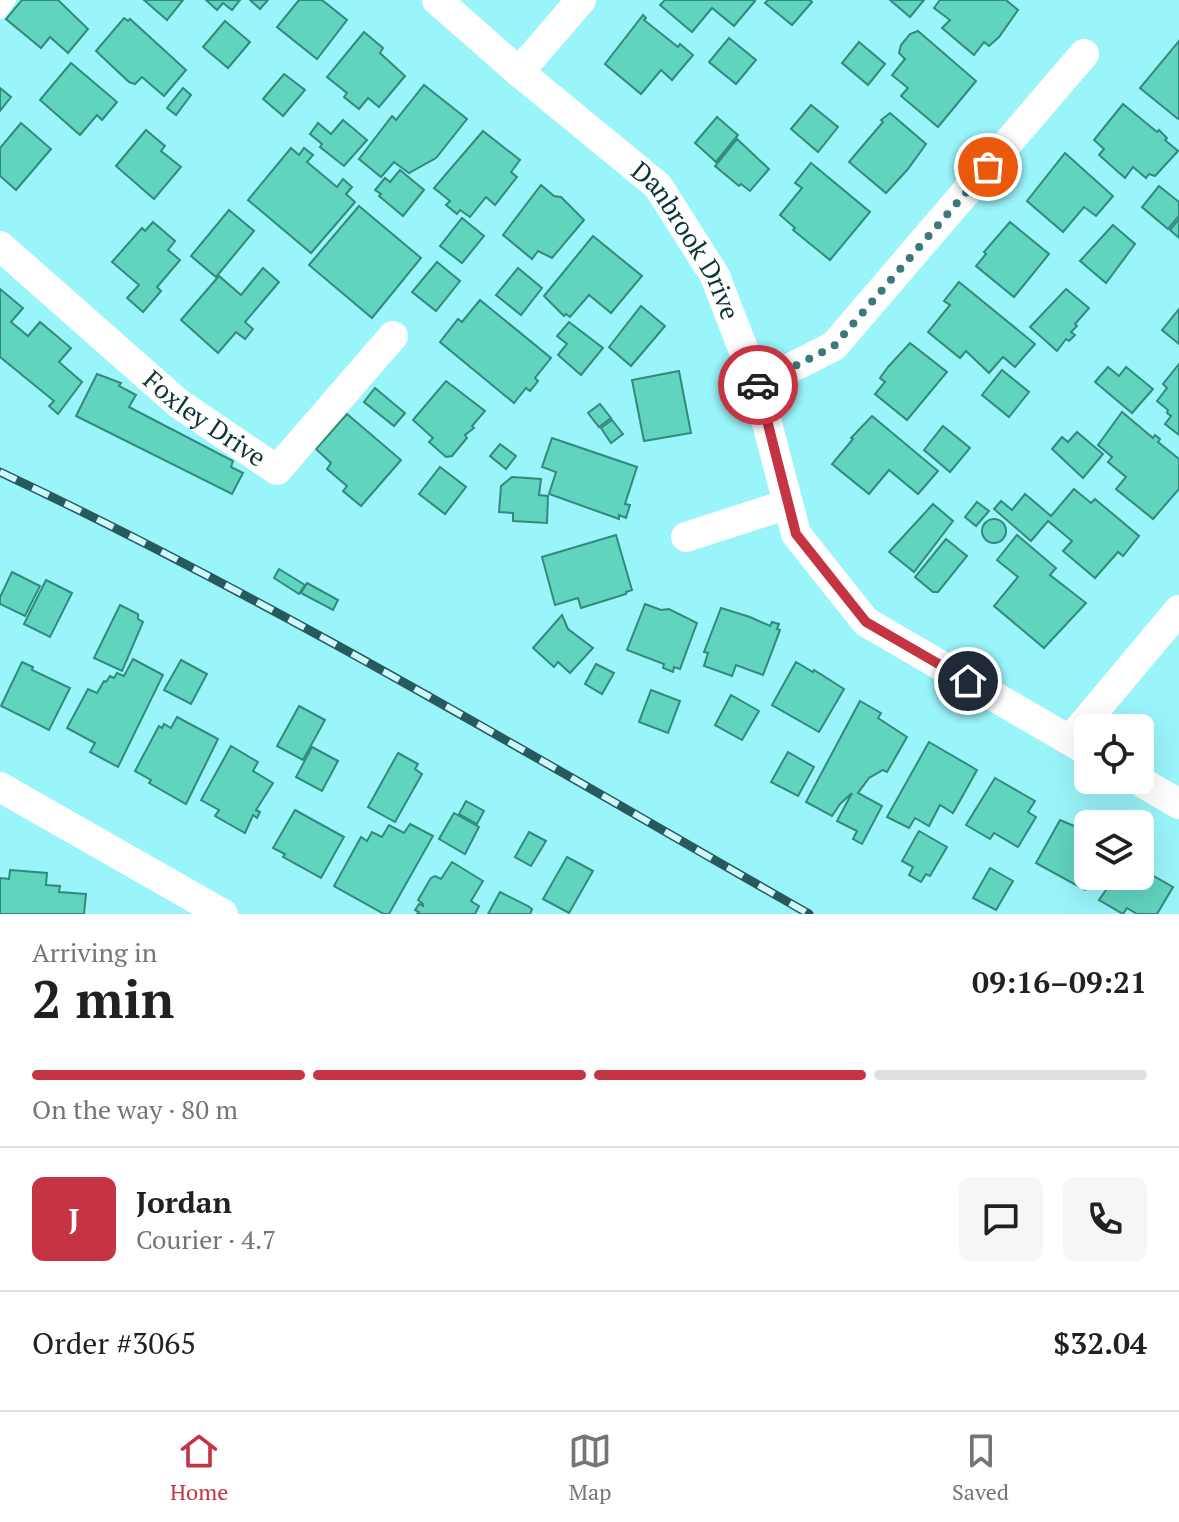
<!DOCTYPE html>
<html lang="en">
<head>
<meta charset="utf-8">
<style>
	body { margin:0; font-family:"PT Serif",serif; background:#f6f6f6; color:#202124; height:100vh; display:flex; flex-direction:column; font-size:30px; white-space:nowrap }
	* { box-sizing:border-box; margin:0 }
	p { font-size:26px; color:#757577 }
	.icon { flex:none; width:44px; height:44px; fill:none; stroke:currentColor; stroke-width:2; stroke-linecap:round; stroke-linejoin:round }
	.map { position:relative; height:914px; overflow:hidden }
	.sheet { display:flex; flex-direction:column; background:#fff; flex:1 }
	.sheet>* { flex:none }
	.buttons { position:absolute; left:1074px; top:714px; display:grid; gap:16px }
	.buttons a { display:grid; place-items:center; width:80px; height:80px; border-radius:12px; background:#fff; box-shadow:0 8px 32px #0002; font-size:40px }
	.pin { position:absolute; display:grid; place-items:center; width:68px; height:68px; color:#fff; margin:-34px; border:4px solid #fff; border-radius:50%; box-shadow:0 2px 8px #0007 }
	.courier { position:absolute; display:grid; place-items:center; width:80px; height:80px; margin:-40px; border:6px solid #c53443; border-radius:50%; background:#fff; color:#222; box-shadow:0 2px 10px #0007 }
	.head em { font-style:normal; font-weight:700 }
	.head div { display:flex; flex-direction:column-reverse }
	.head { display:flex; align-items:center; justify-content:space-between; height:136px; padding:0 32px }
	h1 { font-size:52px; font-weight:700; line-height:60px }
	.bar { display:grid; grid-template-columns:repeat(4,1fr); gap:12px 8px; align-content:center; height:96px; padding:0 32px }
	.bar i { height:10px; border-radius:6px; background:#e0e0e0 }
	.bar .selected { background:#c53443 }
	.bar p { grid-column:span 4 }
	.line { display:flex; align-items:center; gap:20px; padding:0 32px; border-top:2px solid #e0e0e0 }
	.line div { flex:1 }
	.round { display:grid; place-items:center; flex:none; width:84px; height:84px; border-radius:12px; background:#f6f6f6 }
	.menu { display:flex; justify-content:space-around; align-items:center; height:112px; border-top:2px solid #e0e0e0; background:#fff; font-size:22px; color:#757577 }
	.menu a { display:grid; justify-items:center; gap:4px }
	.menu .selected { color:#c53443 }
	.map>svg:first-child { display:block }
	.building { fill:#61d4c0; stroke:#318a7b; stroke-width:2 }
	.lines { fill:none; stroke-linecap:round; stroke-linejoin:round }
	.service { stroke:#fff; stroke-width:14 }
	.minor { stroke:#fff; stroke-width:30 }
	.rail-casing { stroke:#285a5d; stroke-width:9 }
	.rail { stroke:#cff9fb; stroke-width:6; stroke-dasharray:18; stroke-linecap:butt }
	.done { stroke:#3e787b; stroke-width:8; stroke-dasharray:0 14.4 }
	.route { stroke:#c53443; stroke-width:10 }
	.labels { text-anchor:middle; stroke-width:6; stroke-linejoin:round; paint-order:stroke }
	.street-label { font-size:26px; fill:#0d3537; stroke:#cff9fb }
</style>
</head>
<body>
<div class="map">
<svg width="1179" height="914" viewBox="0 0 1179 914">
	<rect width="100%" height="100%" fill="#9af5fa"/>
	<g class="building">
		<polygon points="22,0 58,0 88,29 68,53 50,37 41,48 6,19"/>
		<polygon points="144,0 183,0 167,20"/>
		<polygon points="206,0 240,0 232,10 223,3 217,10"/>
		<polygon points="250,0 268,0 260,9"/>
		<polygon points="299,0 322,0 347,20 317,59 277,27"/>
		<polygon points="665,0 753,0 755,1 734,26 712,8 692,32 660,5"/>
		<polygon points="768,0 810,0 812,2 792,25 765,3"/>
		<polygon points="890,0 924,0 910,17"/>
		<polygon points="940,0 1006,0 1018,10 999,37 989,46 984,42 974,55 942,28 950,20 934,8"/>
		<polygon points="643,15 646,18 644,20 678,47 680,44 693,55 672,80 661,70 641,94 605,64"/>
		<polygon points="124,18 128,21 130,19 186,70 164,96 142,77 135,84 129,82 96,51"/>
		<polygon points="225,21 250,42 228,68 203,47"/>
		<polygon points="918,31 976,81 938,127 901,96 908,88 892,75 905,59 899,53 901,45 910,34"/>
		<polygon points="364,32 383,48 380,53 405,76 379,107 368,98 359,109 344,97 347,93 327,77"/>
		<polygon points="729,38 756,60 736,84 709,62"/>
		<polygon points="1179,41 1179,118 1178,119 1140,88"/>
		<polygon points="859,42 885,64 868,85 842,63"/>
		<polygon points="71,63 117,102 102,120 97,115 80,135 40,100"/>
		<polygon points="284,74 305,90 283,116 263,99"/>
		<polygon points="424,85 467,119 436,158 409,173 394,162 381,177 359,159 392,116 396,120"/>
		<polygon points="0,88 11,97 0,111"/>
		<polygon points="183,88 191,95 176,115 167,108"/>
		<polygon points="1123,104 1157,132 1159,130 1167,138 1165,140 1178,151 1155,176 1149,174 1146,178 1133,167 1125,178 1099,155 1104,149 1094,140"/>
		<polygon points="811,105 838,127 818,152 791,129"/>
		<polygon points="890,113 926,144 908,169 886,193 849,162 883,122 881,120"/>
		<polygon points="717,117 738,135 716,162 695,143"/>
		<polygon points="343,120 367,140 344,166 320,147 322,144 310,134 318,123 331,134"/>
		<polygon points="21,123 51,149 16,190 0,176 0,148"/>
		<polygon points="146,130 165,146 161,151 181,167 154,199 116,166"/>
		<polygon points="483,131 520,160 511,172 517,177 495,205 486,197 470,217 460,210 457,214 446,205 450,201 434,188"/>
		<polygon points="737,139 769,169 750,191 741,184 739,186 715,166"/>
		<polygon points="291,148 299,155 304,148 313,155 307,162 337,187 343,179 352,187 346,194 355,202 311,253 248,200"/>
		<polygon points="1065,153 1113,196 1096,216 1084,207 1063,232 1027,201"/>
		<polygon points="811,163 870,212 830,260 793,230 795,228 780,215 802,188 795,183"/>
		<polygon points="400,170 424,190 403,216 379,196 381,194 375,190 385,178 390,182"/>
		<polygon points="541,185 554,196 561,197 584,220 552,258 538,251 532,259 503,235"/>
		<polygon points="1159,186 1179,202 1179,216 1168,229 1142,207"/>
		<polygon points="359,206 421,258 372,318 309,265"/>
		<polygon points="229,210 254,231 216,277 191,256"/>
		<polygon points="462,218 484,236 462,263 440,246"/>
		<polygon points="1179,219 1179,238 1170,230"/>
		<polygon points="153,222 175,241 168,250 180,260 157,287 161,291 143,312 127,298 139,285 112,262 142,228 145,231"/>
		<polygon points="1010,222 1049,254 1014,297 976,266 986,254 984,252"/>
		<polygon points="1113,225 1135,244 1106,283 1080,261"/>
		<polygon points="593,236 642,276 611,313 589,295 570,317 566,314 564,316 544,296"/>
		<polygon points="437,262 460,281 436,311 412,292"/>
		<polygon points="263,268 279,282 245,322 253,329 245,339 236,332 218,353 181,320 219,276 241,295"/>
		<polygon points="518,268 542,288 521,315 496,295"/>
		<polygon points="959,282 1035,344 1015,367 1003,357 989,373 966,351 960,358 928,332 950,305 944,301"/>
		<polygon points="0,289 23,308 11,322 28,336 40,322 71,348 59,362 82,382 58,414 49,406 54,401 0,357"/>
		<polygon points="1066,289 1089,308 1075,324 1077,326 1071,332 1075,335 1069,341 1066,339 1057,351 1030,327"/>
		<polygon points="480,300 551,358 535,378 538,381 530,391 526,388 514,403 440,342 458,319 462,322"/>
		<polygon points="641,306 665,326 631,366 609,347"/>
		<polygon points="1179,309 1179,344 1162,330"/>
		<polygon points="569,322 603,348 581,375 558,355 567,344 557,336"/>
		<polygon points="910,343 947,372 907,420 875,394 885,382 880,378 888,367"/>
		<polygon points="1179,364 1179,435 1165,424 1171,416 1167,413 1168,410 1157,401 1167,388 1163,384"/>
		<polygon points="1108,367 1119,376 1126,367 1153,389 1132,413 1095,382"/>
		<polygon points="1002,370 1029,392 1009,417 982,395"/>
		<polygon points="679,371 691,433 644,441 632,380"/>
		<polygon points="97,374 121,383 119,386 136,395 129,407 233,461 231,467 243,473 232,494 76,416"/>
		<polygon points="446,381 485,411 472,426 474,428 465,435 467,438 452,456 446,457 429,442 433,438 413,420"/>
		<polygon points="375,388 405,413 394,426 364,402"/>
		<polygon points="600,404 611,418 599,427 588,413"/>
		<polygon points="1122,412 1153,438 1155,435 1160,439 1158,442 1179,459 1179,489 1153,519 1116,489 1126,477 1108,462 1112,457 1098,445"/>
		<polygon points="347,414 401,460 361,506 343,491 347,486 327,469 331,463 316,449"/>
		<polygon points="872,416 938,471 918,494 889,470 869,494 832,464 853,439 851,438"/>
		<polygon points="612,420 623,434 611,443 601,428"/>
		<polygon points="943,426 970,448 950,472 924,450"/>
		<polygon points="1077,432 1103,454 1083,478 1052,449 1062,437 1068,442"/>
		<polygon points="552,438 637,467 625,504 630,505 626,518 619,515 619,519 549,494 556,472 542,467"/>
		<polygon points="500,444 516,456 506,469 490,456"/>
		<polygon points="440,467 466,487 445,514 419,494"/>
		<polygon points="512,477 541,479 539,495 548,496 547,523 513,521 513,513 499,512 501,486"/>
		<polygon points="1074,489 1091,503 1095,499 1139,536 1123,556 1118,552 1095,578 1063,551 1072,541 1048,521 1031,541 994,509 1001,501 1012,510 1025,494 1051,516"/>
		<polygon points="977,502 989,511 976,526 965,517"/>
		<polygon points="933,504 953,521 914,572 889,552"/>
		<circle cx="994" cy="531" r="12"/>
		<polygon points="616,535 632,590 626,592 626,594 581,608 578,598 555,605 542,557"/>
		<polygon points="1017,535 1056,568 1050,575 1086,603 1044,648 994,606 1018,577 997,560"/>
		<polygon points="946,539 967,556 938,592 933,592 915,577"/>
		<polygon points="279,569 305,585 299,594 274,578"/>
		<polygon points="12,572 40,586 25,616 0,604 0,597"/>
		<polygon points="46,580 72,593 50,637 24,624"/>
		<polygon points="307,583 338,600 333,610 301,593"/>
		<polygon points="645,604 661,610 669,609 697,623 680,669 674,667 673,672 663,668 664,664 627,650"/>
		<polygon points="120,605 138,614 138,619 143,622 122,671 94,658"/>
		<polygon points="721,608 750,617 770,626 772,622 779,624 777,629 780,630 763,675 736,665 732,676 704,666 708,653 704,652"/>
		<polygon points="562,615 568,629 593,648 570,673 558,662 554,667 533,648"/>
		<polygon points="133,659 163,675 118,767 90,752 95,743 67,728 88,689 97,693 104,681 106,682 110,676 114,678 117,673 124,676"/>
		<polygon points="181,660 207,674 191,704 164,690"/>
		<polygon points="22,662 33,667 32,670 70,688 49,730 1,706"/>
		<polygon points="796,662 813,672 814,670 844,689 819,732 772,705"/>
		<polygon points="596,664 614,673 602,694 585,684"/>
		<polygon points="651,690 680,701 668,733 639,722"/>
		<polygon points="731,695 759,711 742,740 715,725"/>
		<polygon points="860,701 881,713 878,718 907,737 887,772 883,770 869,778 858,793 882,806 862,844 853,839 857,831 837,821 852,793 840,804 832,816 806,802"/>
		<polygon points="299,706 325,720 303,760 277,746"/>
		<polygon points="177,717 218,739 186,804 149,783 151,780 135,771 159,726 162,728 164,724 171,728"/>
		<polygon points="929,742 977,770 953,813 940,805 929,826 915,818 909,828 887,817"/>
		<polygon points="231,746 258,762 253,771 273,783 256,810 260,812 257,818 253,815 245,833 215,816 219,810 201,800"/>
		<polygon points="312,747 338,761 322,791 296,777"/>
		<polygon points="788,752 814,767 798,796 771,782"/>
		<polygon points="398,753 418,764 415,769 422,774 395,822 368,807"/>
		<polygon points="995,778 1035,801 1028,812 1036,817 1018,847 994,833 990,839 966,825"/>
		<polygon points="466,801 484,811 477,824 459,814"/>
		<polygon points="295,810 344,837 321,878 283,857 285,854 273,848"/>
		<polygon points="454,813 479,827 465,854 439,839"/>
		<polygon points="1060,820 1088,832 1088,876 1093,876 1085,890 1036,863"/>
		<polygon points="410,824 433,836 389,914 384,914 334,886 361,837 367,841 372,832 382,837 389,825 404,833"/>
		<polygon points="919,831 947,847 930,876 926,874 921,882 909,875 913,867 902,861"/>
		<polygon points="529,832 546,841 531,866 515,857"/>
		<polygon points="567,857 593,871 569,913 543,899"/>
		<polygon points="452,862 483,881 471,901 479,906 475,914 417,914 419,912 415,910 419,904 423,906 423,904 418,900 431,878 435,876 441,879"/>
		<polygon points="1140,862 1147,866 1145,871 1173,887 1157,914 1137,914 1127,908 1123,914 1099,900 1116,876 1140,876"/>
		<polygon points="990,868 1013,881 996,910 973,898"/>
		<polygon points="10,870 47,873 46,885 60,886 59,892 86,894 84,914 0,914 0,878 9,879"/>
		<polygon points="500,892 528,906 532,909 530,914 488,914"/>
	</g>
	<g class="lines">
		<polyline class="service" points="0,12 9,0"/>
		<g class="minor">
			<path id="s1" d="M 437,0 L 519,72 L 658,186 L 715,276 L 757,385 L 796,534 L 866,622 L 1088,751"/>
			<polyline points="519,72 581,0"/>
			<path id="s2" d="M 0,246 L 178,403 L 277,470 L 393,336"/>
			<polyline points="757,385 834,346 1084,54"/>
			<polyline points="686,537 788,504"/>
			<polyline points="1070,740 1179,610"/>
			<polyline points="1138,780 1179,804"/>
			<polyline points="0,787 223,914"/>
		</g>
		<g class="rail-casing">
			<path id="rail" d="M 0,472 C 278,603 542,762 809,914"/>
		</g>
		<use href="#rail" class="rail"/>
	</g>
	<g class="lines">
		<polyline class="done" points="758,385 834,346 988,167"/>
		<polyline class="route" points="758,385 796,534 866,622 968,681"/>
	</g>
	<g class="labels">
		<g class="street-label">
			<text dy="9" stroke="none"><textPath href="#s1" startOffset="350">Danbrook Drive</textPath></text>
			<text dy="9" stroke="none"><textPath href="#s2" startOffset="268">Foxley Drive</textPath></text>
		</g>
	</g>
</svg>
<div class="buttons">
<a><svg class="icon" aria-label="locate" viewBox="0 0 24 24"><circle cx="12" cy="12" r="6"/><path d="M12 2v4M12 18v4M2 12h4M18 12h4"/></svg></a>
<a><svg class="icon" aria-label="layers" viewBox="0 0 24 24"><path d="M12 4l9 5-9 5-9-5zM3 14l9 5 9-5"/></svg></a>
</div>
<div class="pin" style="left:988px;top:167px;background:#ea580c"><svg class="icon" aria-label="bag" viewBox="0 0 24 24"><path d="M5 8h14l-1 12H6zM9 8a3 3 0 0 1 6 0"/></svg></div>
<div class="pin" style="left:968px;top:681px;background:#1f2937"><svg class="icon" aria-label="home" viewBox="0 0 24 24"><path d="M3 11l9-7 9 7M6 9v11h12V9"/></svg></div>
<div class="courier" style="left:758px;top:385px"><svg class="icon" aria-label="car" viewBox="0 0 24 24"><path d="M5 17H2v-5l4-1 3-4h7l3 4 3 1v5h-3M9 17h6M6 11h13"/><circle cx="7" cy="17" r="2"/><circle cx="17" cy="17" r="2"/></svg></div>
</div>
<section class="sheet">
<div class="head"><div><h1>2 min</h1><p>Arriving in</p></div><em>09:16–09:21</em></div>
<div class="bar"><i class="selected"></i><i class="selected"></i><i class="selected"></i><i></i><p>On the way · 80 m</p></div>
<div class="line" style="height:144px"><b class="round" style="background:#c53443;color:#fff">J</b><div><b>Jordan</b><p>Courier · 4.7</p></div><a class="round"><svg class="icon" aria-label="chat" viewBox="0 0 24 24"><path d="M4 5h16v11H9l-5 4z"/></svg></a><a class="round"><svg class="icon" aria-label="phone" viewBox="0 0 24 24"><path d="M5 4h4l2 5-3 2q2 4 5 5l2-3 5 2v4C11 20 4 13 5 4z"/></svg></a></div>
<div class="line" style="height:104px"><div>Order #3065</div><b>$32.04</b></div>
</section>
<nav class="menu">
<a class="selected"><svg class="icon" aria-label="home" viewBox="0 0 24 24"><path d="M3 11l9-7 9 7M6 9v11h12V9"/></svg>Home</a>
<a><svg class="icon" aria-label="map" viewBox="0 0 24 24"><path d="M3 6l6-2 6 2 6-2v14l-6 2-6-2-6 2zM9 4v14M15 6v14"/></svg>Map</a>
<a><svg class="icon" aria-label="saved" viewBox="0 0 24 24"><path d="M7 4h10v16l-5-4-5 4z"/></svg>Saved</a>
</nav>
</body>
</html>
